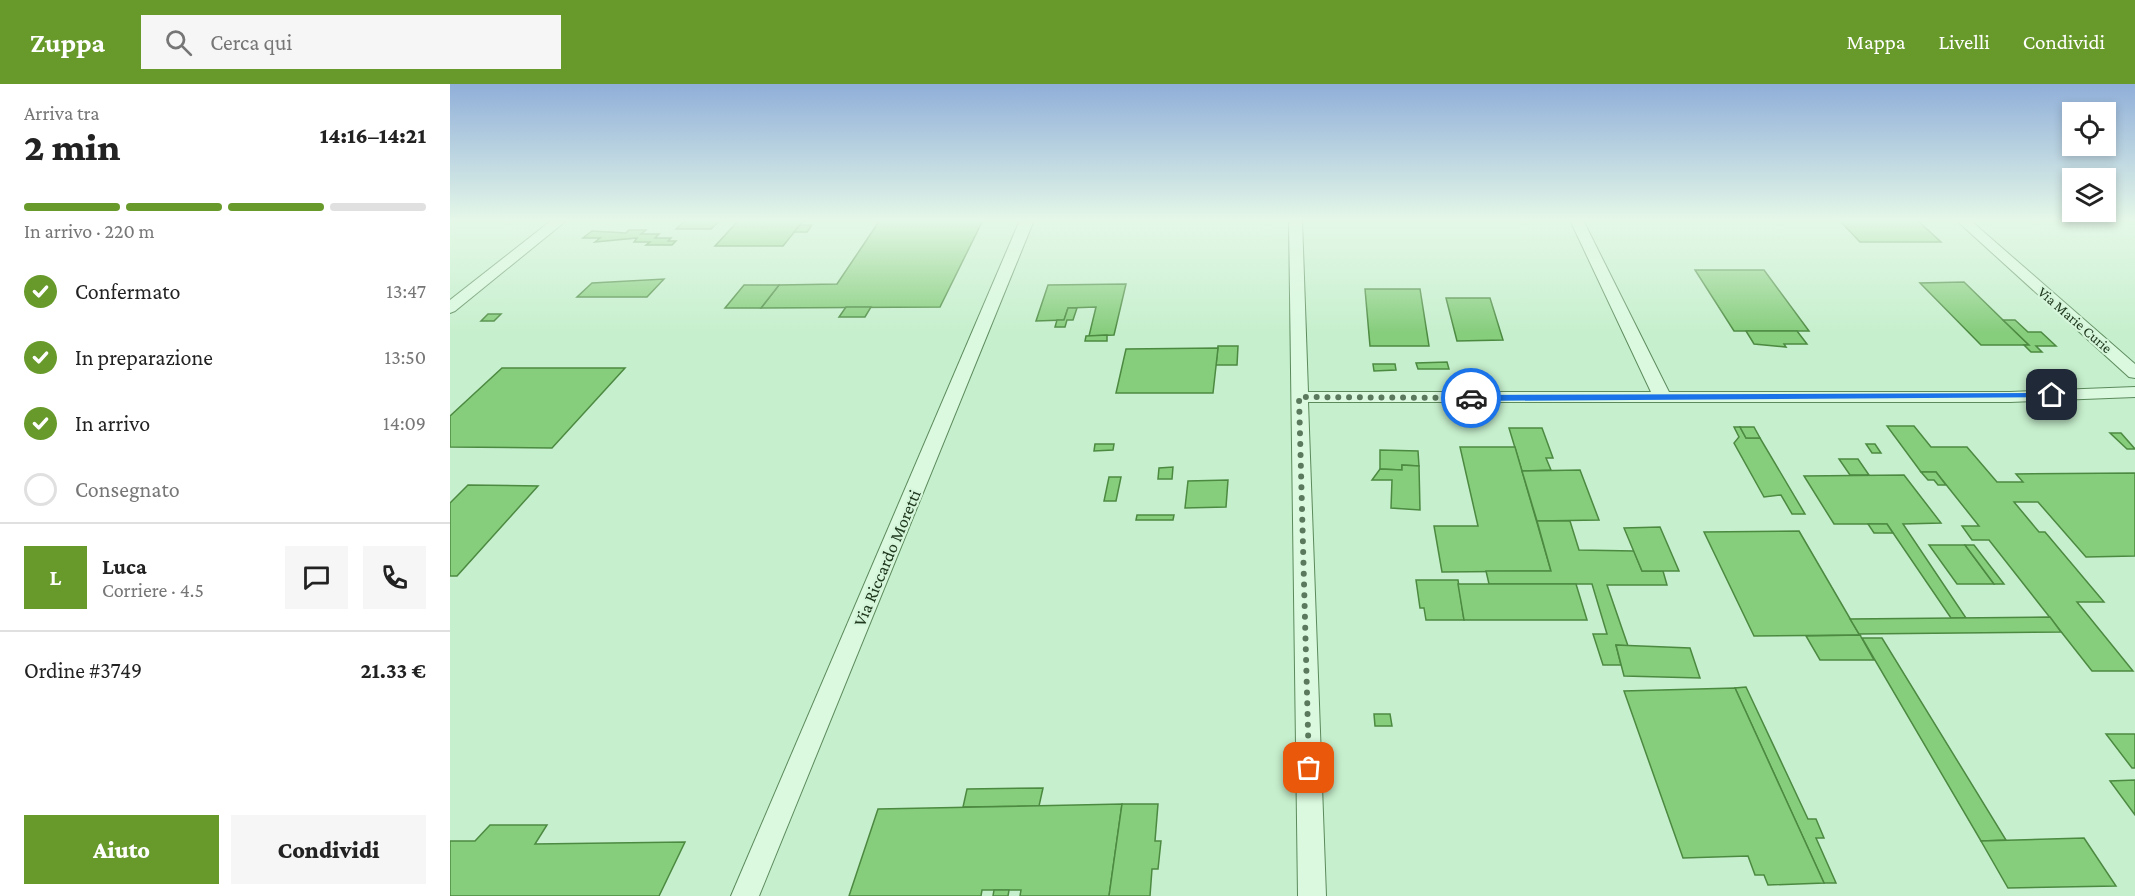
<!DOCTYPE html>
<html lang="it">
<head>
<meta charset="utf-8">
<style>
	body { margin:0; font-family:"Crimson Pro",serif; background:#f6f6f6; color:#222; height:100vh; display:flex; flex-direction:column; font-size:22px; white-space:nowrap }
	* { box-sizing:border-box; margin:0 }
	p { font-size:20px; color:#767676 }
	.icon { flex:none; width:33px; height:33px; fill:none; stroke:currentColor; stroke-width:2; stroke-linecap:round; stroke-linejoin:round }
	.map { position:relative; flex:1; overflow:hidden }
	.sheet { display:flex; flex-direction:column; background:#fff; width:450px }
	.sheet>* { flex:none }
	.tools { position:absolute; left:1612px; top:18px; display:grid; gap:12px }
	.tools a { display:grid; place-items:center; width:54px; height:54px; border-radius:0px; background:#fff; box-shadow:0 3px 9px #0003; font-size:30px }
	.pin { position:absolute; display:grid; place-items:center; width:51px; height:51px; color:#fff; margin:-26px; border-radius:12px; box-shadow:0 3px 9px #0006 }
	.courier { position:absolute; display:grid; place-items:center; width:60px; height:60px; margin:-30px; border:4px solid #1a73e8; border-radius:50%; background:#fff; color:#222; box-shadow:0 2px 8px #0007 }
	.overview em { font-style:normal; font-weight:800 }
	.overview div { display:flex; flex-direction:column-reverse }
	.overview { display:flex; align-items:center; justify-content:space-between; height:102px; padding:0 24px }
	h1 { font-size:39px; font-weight:800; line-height:45px }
	.bar { display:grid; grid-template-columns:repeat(4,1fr); gap:9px 6px; align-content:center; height:72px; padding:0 24px }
	.bar i { height:8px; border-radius:4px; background:#e0e0e0 }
	.bar .selected { background:#689a2b }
	.bar p { grid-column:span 4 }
	.line { display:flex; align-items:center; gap:15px; padding:0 24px; border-top:2px solid #e0e0e0 }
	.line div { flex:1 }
	.round { display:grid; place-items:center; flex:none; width:63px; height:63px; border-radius:0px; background:#f6f6f6 }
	ol { padding:0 24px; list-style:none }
	li { display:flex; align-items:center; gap:18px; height:66px }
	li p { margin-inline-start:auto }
	li .icon { padding:6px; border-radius:50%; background:#689a2b; color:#fff; stroke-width:4 }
	li:last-child { color:#767676 }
	li i { width:33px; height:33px; border:3px solid #e0e0e0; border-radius:50% }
	.button { display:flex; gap:12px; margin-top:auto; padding:12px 24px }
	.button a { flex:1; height:69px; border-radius:0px; background:#689a2b; color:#fff; font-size:24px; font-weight:800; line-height:69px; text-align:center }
	.button a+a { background:#f6f6f6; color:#222 }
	header { display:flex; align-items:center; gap:36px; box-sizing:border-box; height:84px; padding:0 30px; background:#689a2b; color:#fff }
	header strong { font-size:28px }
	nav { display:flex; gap:33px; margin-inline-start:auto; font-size:21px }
	.search { width:420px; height:54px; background:#f6f6f6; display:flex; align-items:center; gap:15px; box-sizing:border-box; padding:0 21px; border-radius:0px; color:#767676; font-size:22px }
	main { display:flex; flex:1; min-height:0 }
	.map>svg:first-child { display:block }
	.building { fill:#86cd7c; stroke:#4c8a41; stroke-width:1.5 }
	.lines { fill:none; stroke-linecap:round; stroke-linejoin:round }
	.minor-casing { stroke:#5c8a5c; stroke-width:2 }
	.minor { fill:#daf9df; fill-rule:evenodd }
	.route { fill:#1a73e8 }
	.done { stroke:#5b795c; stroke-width:6; stroke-dasharray:0 10.8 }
	.labels { text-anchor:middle; stroke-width:4.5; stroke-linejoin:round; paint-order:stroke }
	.far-street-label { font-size:15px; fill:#213a1f; stroke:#d6f6db }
	.street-label { font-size:18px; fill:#213a1f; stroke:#d6f6db }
</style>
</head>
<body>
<header>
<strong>Zuppa</strong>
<div class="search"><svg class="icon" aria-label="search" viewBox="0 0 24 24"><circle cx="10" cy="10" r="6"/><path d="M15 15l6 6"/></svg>Cerca qui</div>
<nav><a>Mappa</a><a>Livelli</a><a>Condividi</a></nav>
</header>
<main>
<section class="sheet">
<div class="overview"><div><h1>2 min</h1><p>Arriva tra</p></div><em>14:16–14:21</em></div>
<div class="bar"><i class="selected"></i><i class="selected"></i><i class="selected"></i><i></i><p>In arrivo · 220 m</p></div>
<ol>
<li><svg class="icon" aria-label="check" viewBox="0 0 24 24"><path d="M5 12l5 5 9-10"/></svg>Confermato<p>13:47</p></li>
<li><svg class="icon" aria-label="check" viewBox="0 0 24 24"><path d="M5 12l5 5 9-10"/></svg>In preparazione<p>13:50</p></li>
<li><svg class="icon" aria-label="check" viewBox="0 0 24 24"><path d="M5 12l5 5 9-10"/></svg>In arrivo<p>14:09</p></li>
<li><i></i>Consegnato</li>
</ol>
<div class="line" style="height:108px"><b class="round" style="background:#689a2b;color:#fff">L</b><div><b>Luca</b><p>Corriere · 4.5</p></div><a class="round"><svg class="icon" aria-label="chat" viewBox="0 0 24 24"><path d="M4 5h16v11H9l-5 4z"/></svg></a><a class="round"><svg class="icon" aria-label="phone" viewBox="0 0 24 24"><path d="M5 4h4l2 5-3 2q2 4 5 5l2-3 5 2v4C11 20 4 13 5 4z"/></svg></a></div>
<div class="line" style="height:78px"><div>Ordine #3749</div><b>21.33 €</b></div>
<div class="button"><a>Aiuto</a><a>Condividi</a></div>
</section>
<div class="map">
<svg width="1685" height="812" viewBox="0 0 1685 812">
	<rect width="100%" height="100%" fill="#c6efcd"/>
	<g class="building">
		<polygon points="236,136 270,136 261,145 226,145"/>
		<polygon points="289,136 354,136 333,162 265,162"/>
		<polygon points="430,136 533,136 490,223 311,224 329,201 387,200"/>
		<polygon points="1389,136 1467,136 1491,158 1410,158"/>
		<polygon points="350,141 362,141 357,148 344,148"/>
		<polygon points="179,146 196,146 191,150 209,150 205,154 221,154 218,157 226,157 222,161 196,161 200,158 184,158 187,154 145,158 150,154 133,154 142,147 176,149"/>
		<polygon points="1245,186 1314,186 1359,247 1284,247"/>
		<polygon points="214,195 197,213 127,213 142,199"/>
		<polygon points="1514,198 1553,236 1579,261 1531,261 1470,199"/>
		<polygon points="676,200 664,251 639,252 646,223 618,224 614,236 586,237 598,201"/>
		<polygon points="294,201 329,201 311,224 275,224"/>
		<polygon points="915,205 970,205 979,262 920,262"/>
		<polygon points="996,214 1040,214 1053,256 1007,257"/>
		<polygon points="396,223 421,223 415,233 389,233"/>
		<polygon points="618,224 627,224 623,236 617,236 615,243 605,243 607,236 614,236"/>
		<polygon points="38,230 51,230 44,237 31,237"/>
		<polygon points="1553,236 1565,236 1578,248 1591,248 1606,262 1586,262 1592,268 1581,268 1574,261 1579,261"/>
		<polygon points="1296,247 1347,247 1357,260 1334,260 1336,263 1304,260"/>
		<polygon points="657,251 657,257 635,257 636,252"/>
		<polygon points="768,262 788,262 787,281 766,281"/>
		<polygon points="768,264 763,309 666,309 676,265"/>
		<polygon points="997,278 999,285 968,285 966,279"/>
		<polygon points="923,280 945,280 946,286 924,287"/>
		<polygon points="52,284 175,284 102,364 0,363 0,332"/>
		<polygon points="1437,342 1464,342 1481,363 1517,363 1547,398 1573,398 1566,390 1685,389 1685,472 1636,473 1588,418 1564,418 1589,448 1595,448 1654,518 1627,518 1683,587 1642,587 1539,456 1522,456 1512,442 1529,442 1486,388 1471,388"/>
		<polygon points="1284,343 1290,343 1296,354 1310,354 1355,430 1342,430 1331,411 1314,413 1284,359 1289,353"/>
		<polygon points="1290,343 1304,343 1310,354 1296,354"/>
		<polygon points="1059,344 1092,344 1103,374 1096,374 1101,386 1072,387"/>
		<polygon points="1660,349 1671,349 1685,365 1677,365"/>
		<polygon points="645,360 664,360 663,366 644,367"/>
		<polygon points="1416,360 1425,360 1431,369 1422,369"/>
		<polygon points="1010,363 1065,363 1101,487 992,488 984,442 1028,442"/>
		<polygon points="930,366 968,367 969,382 952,381 952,386 930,385"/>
		<polygon points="1389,375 1408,375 1419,391 1400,391"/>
		<polygon points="952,381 969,382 970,426 941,424 942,396 922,396 930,385 952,386"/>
		<polygon points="723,383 722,395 708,395 709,384"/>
		<polygon points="1130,386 1149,436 1087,437 1072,387"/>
		<polygon points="1471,388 1486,388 1496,401 1488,401 1484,396 1478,396"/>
		<polygon points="1454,391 1491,439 1453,440 1516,534 1501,534 1437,440 1384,440 1354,392"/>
		<polygon points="659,393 671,393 666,417 654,417"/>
		<polygon points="778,396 776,423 735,424 738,397"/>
		<polygon points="18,401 88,402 7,492 0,492 0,419"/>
		<polygon points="687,431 724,431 723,436 686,436"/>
		<polygon points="1087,437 1120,437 1129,466 1184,467 1192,487 1213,487 1217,501 1157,501 1178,562 1166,561 1171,581 1153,581 1143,550 1157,550 1142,500 1039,500 1036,487 1101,487"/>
		<polygon points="1418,440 1437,440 1443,449 1424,449"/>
		<polygon points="1210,443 1229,487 1192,487 1174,444"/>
		<polygon points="1349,447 1409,550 1410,551 1304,552 1254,448"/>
		<polygon points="1479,461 1515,461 1544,500 1507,500"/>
		<polygon points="1515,461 1524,461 1554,500 1544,500"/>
		<polygon points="966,496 1008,496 1014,536 976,536 974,524 970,524"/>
		<polygon points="1008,500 1126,500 1137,536 1014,536"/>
		<polygon points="1600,533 1611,548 1409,550 1400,535"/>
		<polygon points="1410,551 1424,576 1370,576 1356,552"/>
		<polygon points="1412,554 1432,554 1556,756 1531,757"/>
		<polygon points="1166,561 1240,564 1250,594 1174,592"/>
		<polygon points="1296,603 1358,735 1366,735 1374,754 1366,754 1386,799 1374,799 1285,604"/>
		<polygon points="1285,604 1374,799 1318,801 1314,791 1305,791 1298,772 1233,774 1174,607"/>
		<polygon points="924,630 940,630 942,642 925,642"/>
		<polygon points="1656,650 1685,650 1685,684 1682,684"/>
		<polygon points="1685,696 1685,731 1660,697"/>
		<polygon points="593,704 589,722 513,723 517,705"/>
		<polygon points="672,720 659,812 570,812 571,806 532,806 531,812 399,812 428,725"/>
		<polygon points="672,720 708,720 705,757 711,757 708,785 702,785 700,812 659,812"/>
		<polygon points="40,741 97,741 85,760 235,758 209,812 0,812 0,757 25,757"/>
		<polygon points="1634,754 1666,802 1558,804 1531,757"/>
		<polygon points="544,806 559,806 558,812 543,812"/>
	</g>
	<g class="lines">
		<g class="minor-casing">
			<g id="minor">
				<polygon points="102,136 117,136 5,227 0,229 0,216"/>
				<polygon points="570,136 584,136 309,812 281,812"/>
				<polygon points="839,136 852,136 858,308 1201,308 1120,136 1133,136 1219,308 1560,308 1685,303 1685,313 1560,318 858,318 876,812 848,812"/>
				<polygon points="1506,136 1520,136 1685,280 1685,294 1679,293"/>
			</g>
		</g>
		<use href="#minor" class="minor"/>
	</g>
	<linearGradient id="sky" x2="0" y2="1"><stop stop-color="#90afd9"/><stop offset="0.55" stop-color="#e5f8e8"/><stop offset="1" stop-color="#e5f8e8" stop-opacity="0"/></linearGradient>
	<rect width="1685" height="249" fill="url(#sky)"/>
	<polygon class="route" points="1602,309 1605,313 1021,317 1017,314 1021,311"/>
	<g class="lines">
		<polyline class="done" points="859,684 849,313 1021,314"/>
	</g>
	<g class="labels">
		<g class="far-street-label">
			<text transform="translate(1625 236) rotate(41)" y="5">Via Marie Curie</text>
		</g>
		<g class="street-label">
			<text transform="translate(437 474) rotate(-67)" y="6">Via Riccardo Moretti</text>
		</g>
	</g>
</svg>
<div class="tools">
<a><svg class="icon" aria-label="locate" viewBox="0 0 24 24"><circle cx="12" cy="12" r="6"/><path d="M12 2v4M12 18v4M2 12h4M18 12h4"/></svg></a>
<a><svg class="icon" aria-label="layers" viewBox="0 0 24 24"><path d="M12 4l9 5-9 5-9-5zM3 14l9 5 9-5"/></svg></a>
</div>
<div class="pin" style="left:859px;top:684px;background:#ea580c"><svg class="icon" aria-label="bag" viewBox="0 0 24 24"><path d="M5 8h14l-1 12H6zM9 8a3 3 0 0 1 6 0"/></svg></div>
<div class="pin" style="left:1602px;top:311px;background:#1f2937"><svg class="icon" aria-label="home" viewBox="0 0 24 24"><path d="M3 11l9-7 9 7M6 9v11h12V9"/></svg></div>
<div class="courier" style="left:1021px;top:314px"><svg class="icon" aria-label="car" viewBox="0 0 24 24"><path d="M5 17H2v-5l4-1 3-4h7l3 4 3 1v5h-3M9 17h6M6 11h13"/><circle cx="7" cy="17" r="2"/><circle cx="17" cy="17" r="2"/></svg></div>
</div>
</main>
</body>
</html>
